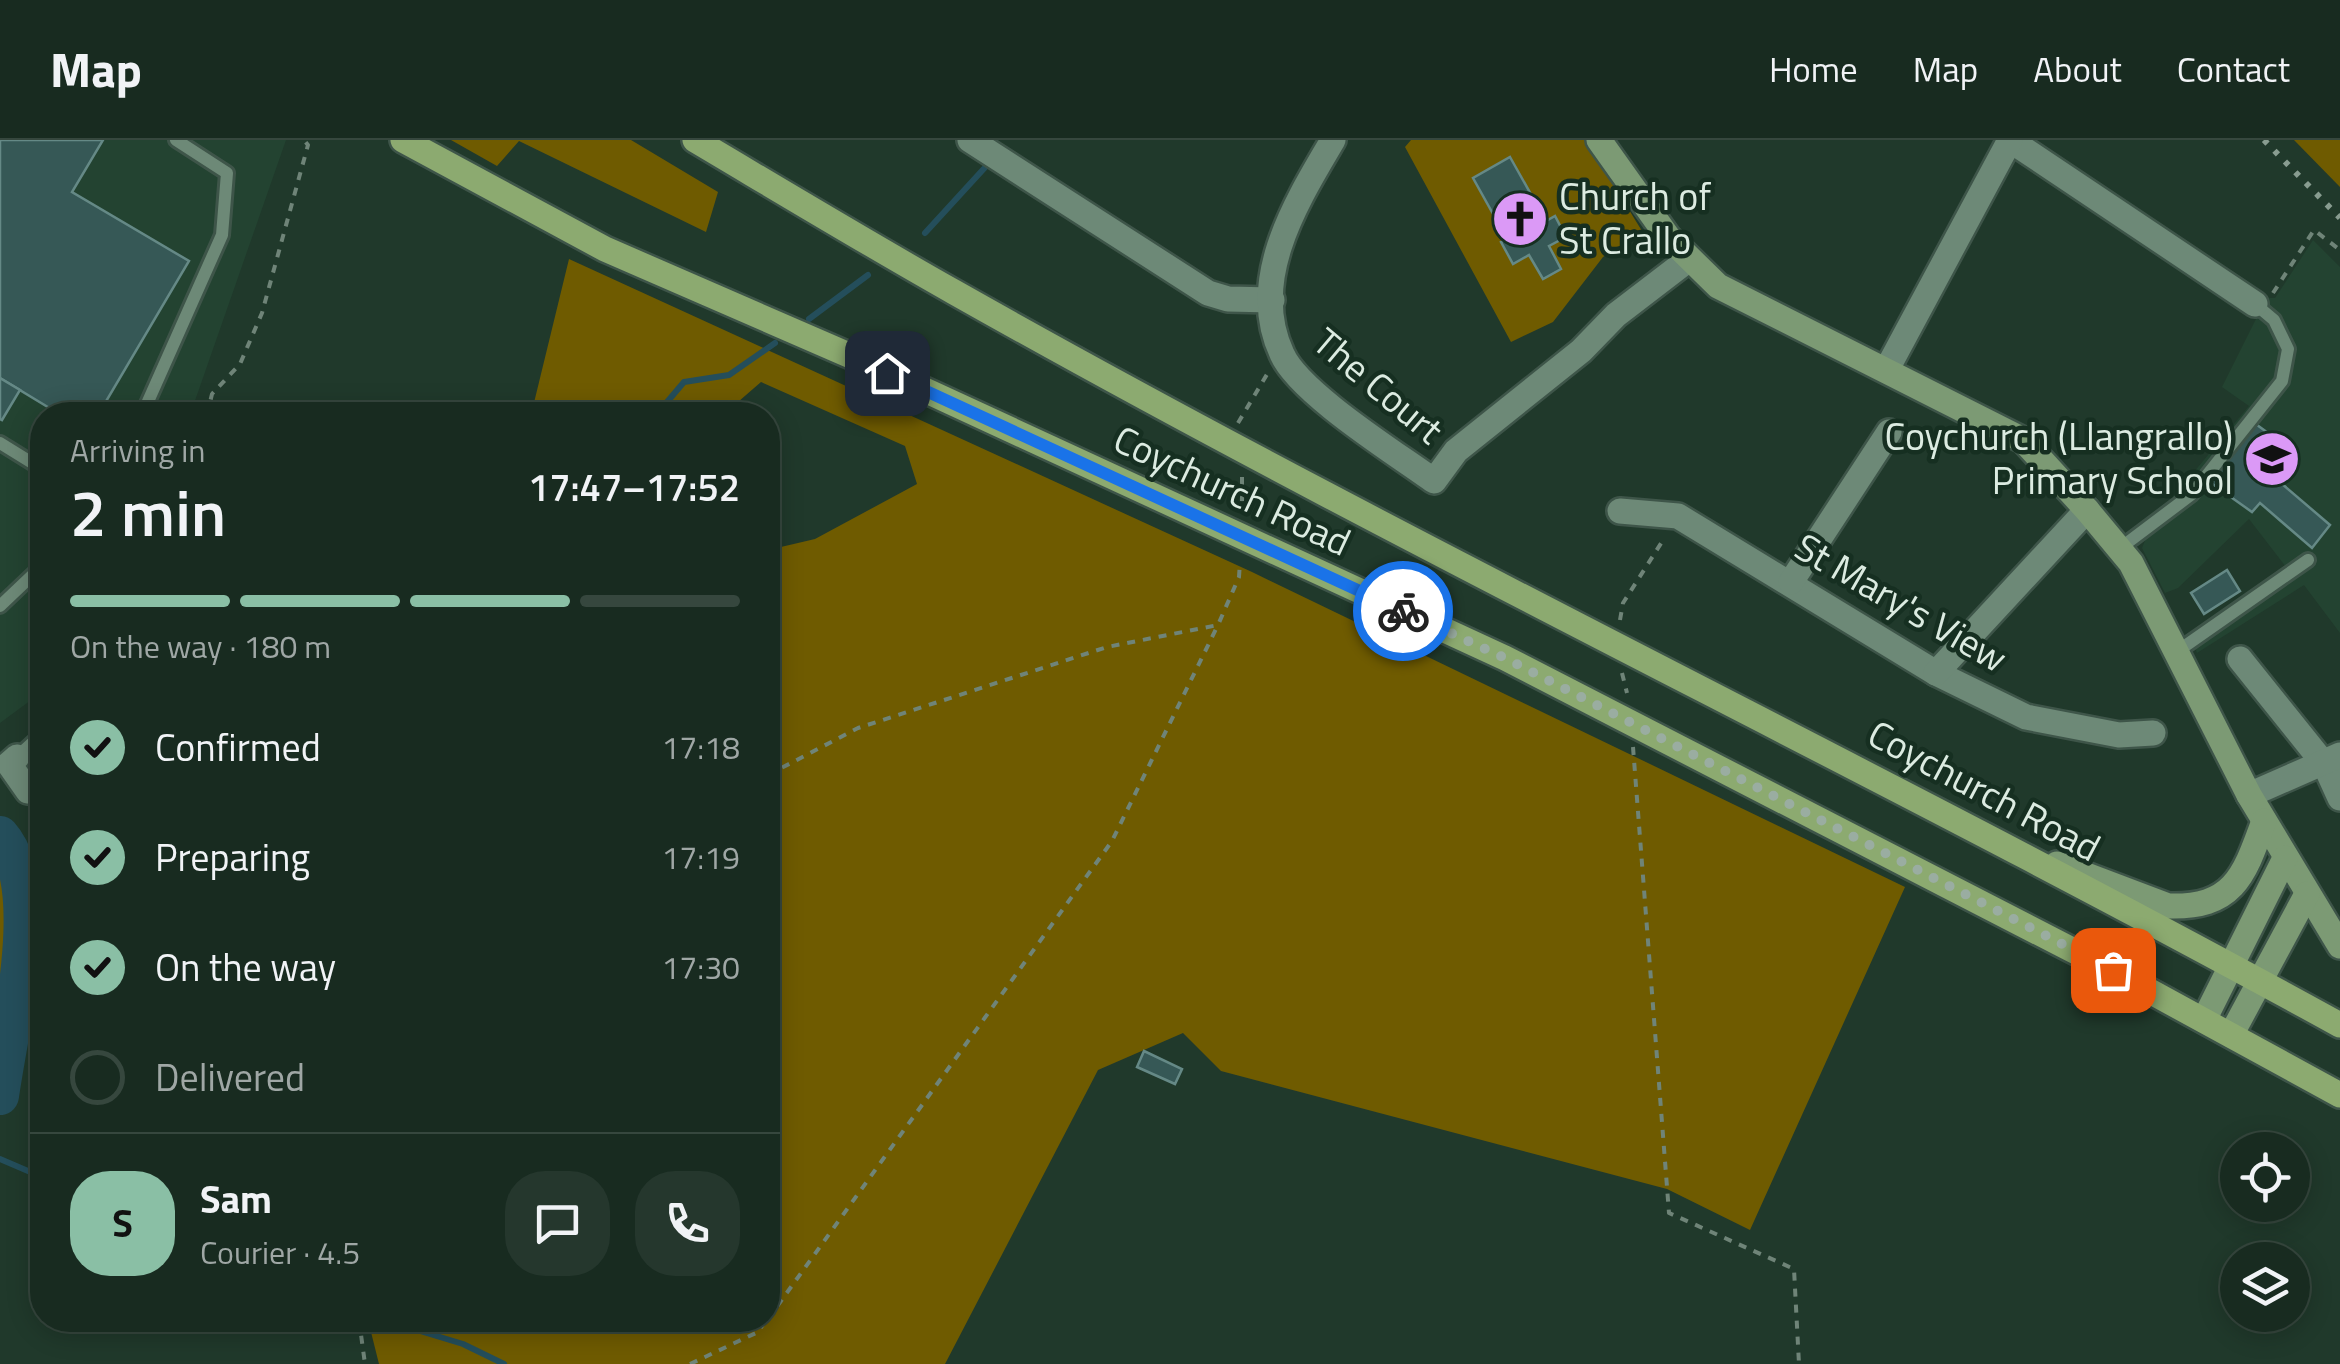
<!DOCTYPE html>
<html lang="en">
<head>
<meta charset="utf-8">
<style>
	body { margin:0; font-family:"Titillium Web",sans-serif; background:#25372d; color:#f1f3f6; height:100vh; display:flex; flex-direction:column; font-size:38px; white-space:nowrap }
	* { box-sizing:border-box; margin:0 }
	p { font-size:32px; color:#9fa7a5 }
	.icon { flex:none; width:55px; height:55px; fill:none; stroke:currentColor; stroke-width:2; stroke-linecap:round; stroke-linejoin:round }
	.map { position:relative; flex:1; overflow:hidden }
	.drawer { position:absolute; left:30px; top:262px; width:750px; height:930px; display:flex; flex-direction:column; background:#182b20; border-radius:40px; box-shadow:0 5px 25px #0003,0 0 0 2px #36473e }
	.drawer>* { flex:none }
	.buttons { position:absolute; left:2220px; top:992px; display:grid; gap:20px }
	.buttons a { display:grid; place-items:center; width:90px; height:90px; border-radius:50%; background:#182b20; box-shadow:0 5px 25px #0003,0 0 0 2px #36473e; font-size:50px }
	.pin { position:absolute; display:grid; place-items:center; width:85px; height:85px; color:#fff; margin:-42px; border-radius:20px; box-shadow:0 5px 15px #0006 }
	.courier { position:absolute; display:grid; place-items:center; width:100px; height:100px; margin:-50px; border:8px solid #1a73e8; border-radius:50%; background:#fff; color:#222; box-shadow:0 2px 12px #0007 }
	.headline em { font-style:normal; font-weight:600 }
	.headline div { display:flex; flex-direction:column-reverse }
	.headline { display:flex; align-items:center; justify-content:space-between; height:170px; padding:0 40px }
	h1 { font-size:65px; font-weight:600; line-height:75px }
	.bar { display:grid; grid-template-columns:repeat(4,1fr); gap:15px 10px; align-content:center; height:120px; padding:0 40px }
	.bar i { height:12px; border-radius:8px; background:#36473e }
	.bar .current { background:#8abfa5 }
	.bar p { grid-column:span 4 }
	.line { display:flex; align-items:center; gap:25px; padding:0 40px; border-top:2px solid #36473e }
	.line div { flex:1 }
	.round { display:grid; place-items:center; flex:none; width:105px; height:105px; border-radius:40px; background:#25372d }
	ol { padding:0 40px; list-style:none }
	li { display:flex; align-items:center; gap:30px; height:110px }
	li p { margin-inline-start:auto }
	li .icon { padding:10px; border-radius:50%; background:#8abfa5; color:#111; stroke-width:4 }
	li:last-child { color:#9fa7a5 }
	li i { width:55px; height:55px; border:5px solid #36473e; border-radius:50% }
	header { display:flex; align-items:center; gap:60px; box-sizing:border-box; height:140px; padding:0 50px; background:#182b20; border-bottom:2px solid #36473e }
	header strong { font-size:48px }
	nav { display:flex; gap:55px; margin-inline-start:auto; font-size:35px }
	.map>svg:first-child { display:block }
	.built { fill:#234331 }
	.green { fill:#6f5b00; fill-rule:evenodd }
	.lines { fill:none; stroke-linecap:round; stroke-linejoin:round }
	.stream { stroke:#244e5b; stroke-width:6 }
	.river { stroke:#244e5b; stroke-width:38 }
	.building { fill:#365856; stroke:#658986; stroke-width:2.5 }
	.lane-casing { stroke:#3e5549; stroke-width:18 }
	.street-casing { stroke:#3e5549; stroke-width:30 }
	.secondary-casing { stroke:#3e5549; stroke-width:30 }
	.primary-casing { stroke:#3e5549; stroke-width:30 }
	.path { stroke:#6f8478; stroke-width:4; stroke-dasharray:8 8; stroke-linecap:butt }
	.lane { stroke:#6d8977; stroke-width:12 }
	.street { stroke:#6d8977; stroke-width:25 }
	.secondary { stroke:#7c9a74; stroke-width:25 }
	.primary { stroke:#8caa70; stroke-width:25 }
	.rail { stroke:#889c90; stroke-width:6; stroke-dasharray:5 10; stroke-linecap:butt }
	.done { stroke:#9aada1; stroke-width:10; stroke-dasharray:0 18 }
	.route { stroke:#1a73e8; stroke-width:12 }
	.labels { text-anchor:middle; stroke-width:9; stroke-linejoin:round; paint-order:stroke }
	.poi-label { font-size:38px; fill:#dcebe1; stroke:#162f21; text-anchor:start }
	.street-label { font-size:38px; fill:#dcebe1; stroke:#162f21 }
</style>
</head>
<body>
<header>
<strong>Map</strong>
<nav><a>Home</a><a>Map</a><a>About</a><a>Contact</a></nav>
</header>
<div class="map">
<svg width="2340" height="1224" viewBox="0 0 2340 1224">
	<rect width="100%" height="100%" fill="#20392b"/>
	<g class="built">
		<polygon points="0,0 286,0 190,275 42,275 42,552 0,583"/>
		<polygon points="2313,100 2340,127 2340,493 2304,445 2197,513 2190,493 2286,427 2249,379 2178,448 2165,453 2142,408 2153,381 2249,266 2222,247 2257,177 2252,173 2262,158 2275,158"/>
	</g>
	<g class="green">
		<polygon points="451,0 631,0 718,52 706,92 519,1 497,26"/>
		<path d="M 1411,0 L 1586,0 L 1642,91 L 1603,117 L 1553,182 L 1511,202 L 1405,7 ZM 1510,18 L 1546,81 L 1555,77 L 1566,96 L 1549,106 L 1561,129 L 1543,139 L 1529,115 L 1513,124 L 1501,102 L 1507,99 L 1473,39 Z"/>
		<polygon points="2294,0 2340,0 2340,47"/>
		<polygon points="569,119 1252,432 1905,747 1750,1090 1667,1049 1221,931 1183,893 1098,930 945,1224 379,1224 368,1180 768,1180 768,410 815,399 917,344 905,306 761,242 723,275 531,275"/>
		<path d="M 0,717 C 28,752 6,812 0,853 Z"/>
	</g>
	<g class="lines">
		<g class="stream">
			<polyline points="925,93 990,22"/>
			<polyline points="809,179 868,135"/>
			<polyline points="656,275 684,242 729,235 775,203"/>
			<polyline points="20,747 42,738"/>
			<polyline points="0,1019 42,1037"/>
			<polyline points="384,1180 463,1204 504,1224"/>
		</g>
		<path class="river" d="M 0,695 C 46,746 9,890 0,956"/>
	</g>
	<g class="building">
		<polygon points="0,0 103,0 72,52 189,121 98,275 61,275 0,238"/>
		<polygon points="1510,17 1546,81 1555,76 1566,97 1549,106 1561,129 1543,139 1529,115 1513,124 1501,102 1507,99 1473,38"/>
		<polygon points="0,238 20,250 2,280 0,279"/>
		<polygon points="2253,282 2294,312 2274,337 2330,385 2312,408 2260,363 2252,372 2211,343"/>
		<polygon points="2227,430 2240,451 2204,474 2191,453"/>
		<polygon points="1144,911 1182,929 1175,944 1137,927"/>
	</g>
	<g class="lines">
		<g class="lane-casing">
			<g id="lane">
				<polyline points="142,275 222,95 227,33 176,0"/>
				<polyline points="0,303 42,329"/>
				<polyline points="2119,409 2192,354 2282,241 2288,209 2274,180 2255,164"/>
				<polyline points="0,466 42,426"/>
				<polyline points="2175,513 2308,420"/>
				<polyline points="17,617 42,594"/>
			</g>
		</g>
		<g class="street-casing">
			<g id="street">
				<polyline points="970,0 1208,153 1228,159 1272,160"/>
				<path d="M 1333,0 C 1297,61 1247,140 1282,214 C 1299,253 1397,314 1434,341 L 1456,311 L 1581,211 L 1616,175 L 1689,119"/>
				<polyline points="2010,0 2255,164"/>
				<polyline points="1887,229 2010,0"/>
				<polyline points="1620,371 1678,376 1936,533 2026,577 2119,595 2153,593"/>
				<polyline points="1791,442 1889,292"/>
				<polyline points="2240,519 2325,625 2340,658"/>
				<polyline points="1936,533 2087,370"/>
				<polyline points="17,617 9,624 28,651"/>
				<polyline points="2249,655 2340,615"/>
			</g>
		</g>
		<g class="secondary-casing">
			<g id="secondary">
				<polyline points="1599,0 1668,97 1718,146 2023,300 2087,370 2131,423 2249,655 2340,806"/>
				<path d="M 2057,724 L 2168,766 C 2234,768 2244,736 2264,681"/>
				<polyline points="2204,880 2285,718"/>
				<polyline points="2231,895 2307,754"/>
			</g>
		</g>
		<g class="primary-casing">
			<g id="primary">
				<polyline points="403,0 605,109 851,216 1505,518 2113,831 2340,955"/>
				<path d="M 695,0 C 781,51 867,103 954,152 C 1409,409 1882,633 2340,885"/>
			</g>
		</g>
		<g class="path">
			<polyline points="2273,153 2314,90 2340,110"/>
			<polyline points="207,275 212,254 240,224 262,173 308,5 304,0"/>
			<polyline points="1238,283 1269,231"/>
			<polyline points="1242,337 1242,372"/>
			<polyline points="1620,480 1623,463 1665,397"/>
			<polyline points="1622,533 1627,553"/>
			<polyline points="1633,607 1669,1073 1794,1129 1799,1224"/>
			<polyline points="768,635 858,588 1107,507 1218,485 1239,437 1240,422"/>
			<polyline points="768,1179 1112,701 1218,485"/>
			<polyline points="359,1180 365,1224"/>
			<polyline points="690,1224 758,1192 766,1180"/>
		</g>
		<use href="#lane" class="lane"/>
		<use href="#street" class="street"/>
		<use href="#secondary" class="secondary"/>
		<use href="#primary" class="primary"/>
		<polyline class="rail" points="2264,0 2340,78"/>
	</g>
	<g class="lines">
		<polyline class="done" points="1403,471 1505,518 2113,830"/>
		<polyline class="route" points="887,233 1403,471"/>
	</g>
	<defs>
		<g id="church-disc" transform="scale(2.875)"><circle r="9.5" fill="#db99f6" stroke="#162f21"/><path d="M-1.2-6h2.4v3.5h3.3v2.4h-3.3V6h-2.4V-.1h-3.3v-2.4h3.3Z" fill="#111"/></g>
		<g id="school-disc" transform="scale(2.875)"><circle r="9.5" fill="#db99f6" stroke="#162f21"/><path d="M0-5L7-2L0 1L-7-2ZM-4 1L0 2.5L4 1V4Q0 6-4 4Z" fill="#111"/></g>
	</defs>
	<g fill-rule="evenodd">
		<use href="#church-disc" x="1520" y="79"/>
		<use href="#school-disc" x="2272" y="319"/>
	</g>
	<g class="labels">
		<g class="poi-label">
			<text x="1559" y="70">Church of<tspan x="1559" dy="44">St Crallo</tspan></text>
			<text x="2233" y="310" text-anchor="end">Coychurch (Llangrallo)<tspan x="2233" dy="44">Primary School</tspan></text>
		</g>
		<g class="street-label">
			<text transform="translate(1378 246) rotate(40)" y="13">The Court</text>
			<text transform="translate(1232 351) rotate(25)" y="13">Coychurch Road</text>
			<text transform="translate(1901 463) rotate(30)" y="13">St Mary's View</text>
			<text transform="translate(1984 651) rotate(28)" y="13">Coychurch Road</text>
		</g>
	</g>
</svg>
<div class="buttons">
<a><svg class="icon" aria-label="locate" viewBox="0 0 24 24"><circle cx="12" cy="12" r="6"/><path d="M12 2v4M12 18v4M2 12h4M18 12h4"/></svg></a>
<a><svg class="icon" aria-label="layers" viewBox="0 0 24 24"><path d="M12 4l9 5-9 5-9-5zM3 14l9 5 9-5"/></svg></a>
</div>
<div class="pin" style="left:2113px;top:830px;background:#ea580c"><svg class="icon" aria-label="bag" viewBox="0 0 24 24"><path d="M5 8h14l-1 12H6zM9 8a3 3 0 0 1 6 0"/></svg></div>
<div class="pin" style="left:887px;top:233px;background:#1f2937"><svg class="icon" aria-label="home" viewBox="0 0 24 24"><path d="M3 11l9-7 9 7M6 9v11h12V9"/></svg></div>
<div class="courier" style="left:1403px;top:471px"><svg class="icon" aria-label="bike" viewBox="0 0 24 24"><circle cx="6" cy="16" r="4"/><circle cx="18" cy="16" r="4"/><path d="M6 16l4-8h5l3 8M10 8l3 8H6M13 5h3"/></svg></div>
<section class="drawer">
<div class="headline"><div><h1>2 min</h1><p>Arriving in</p></div><em>17:47–17:52</em></div>
<div class="bar"><i class="current"></i><i class="current"></i><i class="current"></i><i></i><p>On the way · 180 m</p></div>
<ol>
<li><svg class="icon" aria-label="check" viewBox="0 0 24 24"><path d="M5 12l5 5 9-10"/></svg>Confirmed<p>17:18</p></li>
<li><svg class="icon" aria-label="check" viewBox="0 0 24 24"><path d="M5 12l5 5 9-10"/></svg>Preparing<p>17:19</p></li>
<li><svg class="icon" aria-label="check" viewBox="0 0 24 24"><path d="M5 12l5 5 9-10"/></svg>On the way<p>17:30</p></li>
<li><i></i>Delivered</li>
</ol>
<div class="line" style="height:180px"><b class="round" style="background:#8abfa5;color:#111">S</b><div><b>Sam</b><p>Courier · 4.5</p></div><a class="round"><svg class="icon" aria-label="chat" viewBox="0 0 24 24"><path d="M4 5h16v11H9l-5 4z"/></svg></a><a class="round"><svg class="icon" aria-label="phone" viewBox="0 0 24 24"><path d="M5 4h4l2 5-3 2q2 4 5 5l2-3 5 2v4C11 20 4 13 5 4z"/></svg></a></div>
</section>
</div>
</body>
</html>
